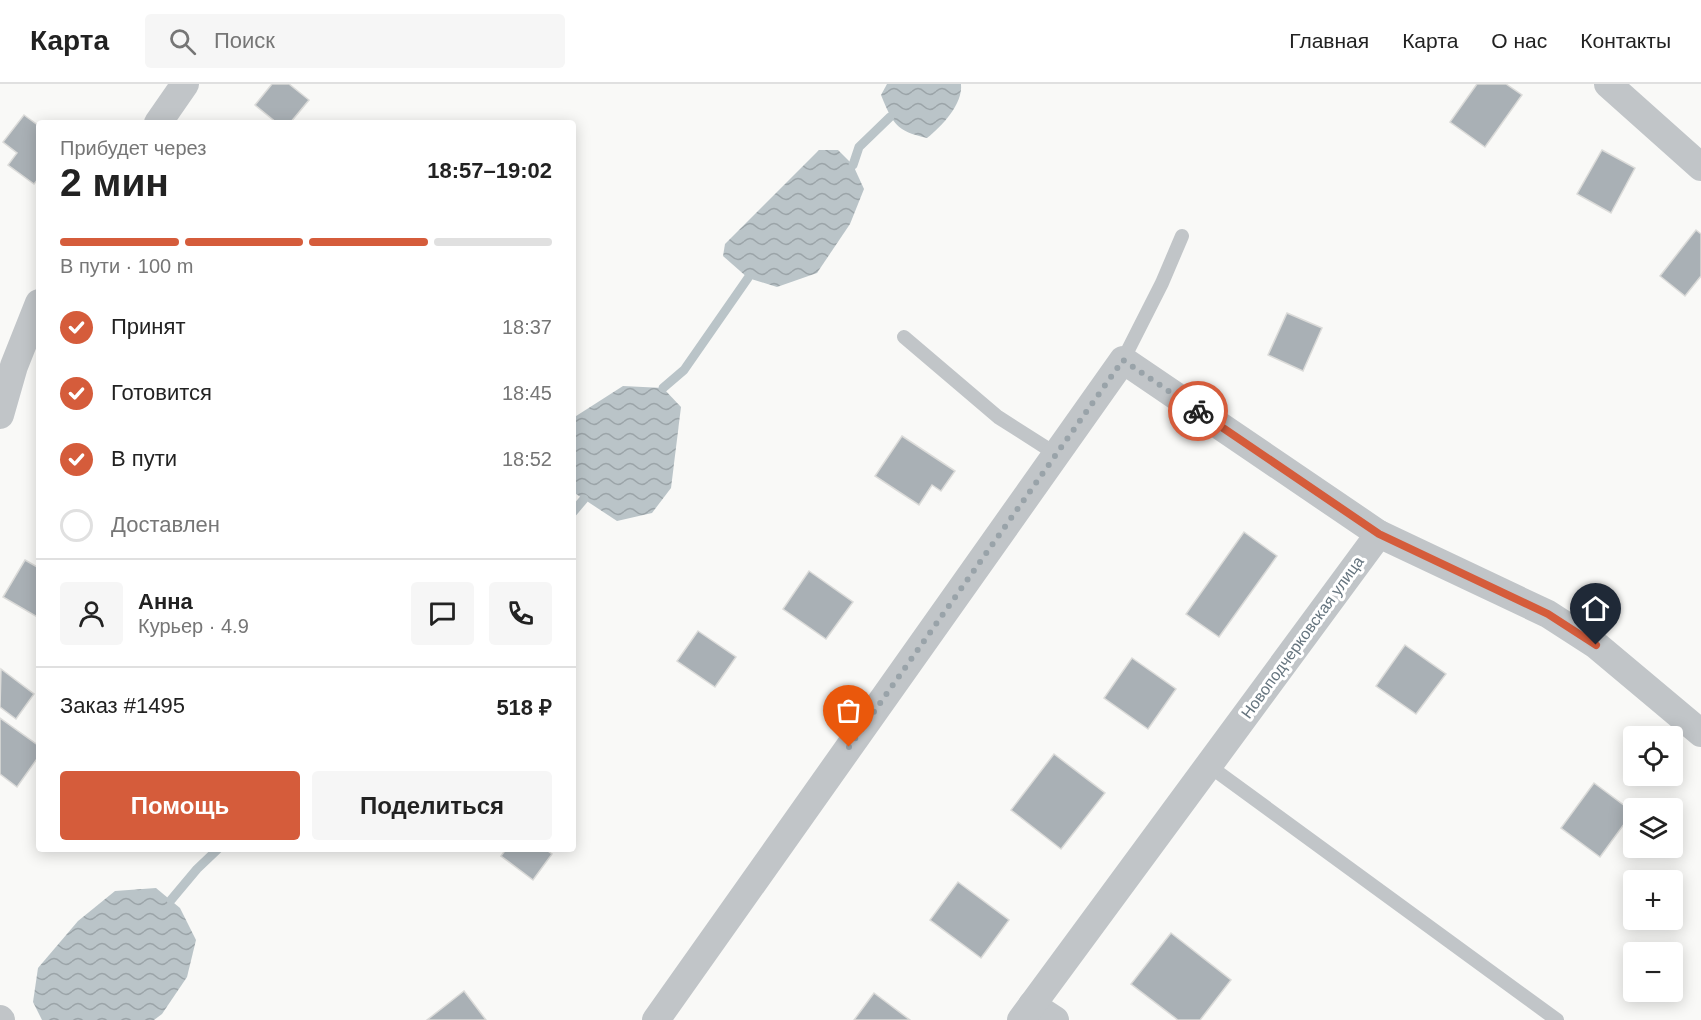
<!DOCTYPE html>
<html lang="ru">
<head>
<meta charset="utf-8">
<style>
	body { margin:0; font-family:Arial,sans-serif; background:#f6f6f6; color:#222; height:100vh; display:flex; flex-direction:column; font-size:22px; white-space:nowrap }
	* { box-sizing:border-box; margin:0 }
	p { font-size:20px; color:#767676 }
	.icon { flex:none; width:33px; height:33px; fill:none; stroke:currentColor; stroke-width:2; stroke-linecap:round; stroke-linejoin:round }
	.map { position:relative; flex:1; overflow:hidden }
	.panel { position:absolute; left:36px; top:36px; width:540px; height:732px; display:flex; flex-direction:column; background:#fff; border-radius:6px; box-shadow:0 3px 15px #0003 }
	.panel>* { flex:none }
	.controls { position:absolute; left:1623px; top:642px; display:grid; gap:12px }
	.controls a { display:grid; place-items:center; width:60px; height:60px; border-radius:6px; background:#fff; box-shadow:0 3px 15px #0003; font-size:30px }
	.pin { position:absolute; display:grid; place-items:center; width:51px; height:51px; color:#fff; margin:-62px -26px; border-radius:50% 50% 50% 0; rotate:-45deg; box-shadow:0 0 6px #0007 }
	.pin .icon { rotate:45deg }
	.courier { position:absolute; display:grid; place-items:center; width:60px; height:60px; margin:-30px; border:4px solid #d55c3b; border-radius:50%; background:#fff; color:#222; box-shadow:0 2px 8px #0007 }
	.head em { font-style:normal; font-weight:700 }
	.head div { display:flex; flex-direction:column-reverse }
	.head { display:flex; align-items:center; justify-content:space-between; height:102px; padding:0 24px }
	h1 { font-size:39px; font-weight:700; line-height:45px }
	.bar { display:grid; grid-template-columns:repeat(4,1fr); gap:9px 6px; align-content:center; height:72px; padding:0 24px }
	.bar i { height:8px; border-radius:4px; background:#e0e0e0 }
	.bar .active { background:#d55c3b }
	.bar p { grid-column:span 4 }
	.line { display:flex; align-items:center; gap:15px; padding:0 24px; border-top:2px solid #e0e0e0 }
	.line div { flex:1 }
	.round { display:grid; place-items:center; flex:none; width:63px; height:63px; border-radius:6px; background:#f6f6f6 }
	ol { padding:0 24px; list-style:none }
	li { display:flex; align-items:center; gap:18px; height:66px }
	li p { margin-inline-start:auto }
	li .icon { padding:6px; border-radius:50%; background:#d55c3b; color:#fff; stroke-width:4 }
	li:last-child { color:#767676 }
	li i { width:33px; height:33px; border:3px solid #e0e0e0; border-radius:50% }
	.cta { display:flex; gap:12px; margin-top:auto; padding:12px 24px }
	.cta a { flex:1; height:69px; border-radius:6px; background:#d55c3b; color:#fff; font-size:24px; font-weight:700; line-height:69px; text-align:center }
	.cta a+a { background:#f6f6f6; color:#222 }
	header { display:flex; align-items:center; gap:36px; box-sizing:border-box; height:84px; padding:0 30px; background:#fff; border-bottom:2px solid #e0e0e0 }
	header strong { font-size:28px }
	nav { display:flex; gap:33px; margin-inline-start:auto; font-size:21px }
	.search { width:420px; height:54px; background:#f6f6f6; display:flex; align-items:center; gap:15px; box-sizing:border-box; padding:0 21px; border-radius:6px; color:#767676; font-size:22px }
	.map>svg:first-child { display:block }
	.water { fill:url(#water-waves) }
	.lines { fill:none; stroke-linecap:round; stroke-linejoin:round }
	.stream { stroke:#bac4c8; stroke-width:9 }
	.building { fill:#a9b0b5; stroke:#dbdbd9; stroke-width:1.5 }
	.lane { stroke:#c1c5c8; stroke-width:14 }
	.street { stroke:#c1c5c8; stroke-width:28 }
	.done { stroke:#99a3a9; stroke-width:6; stroke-dasharray:0 10.8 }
	.route { stroke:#d55c3b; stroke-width:8 }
	.labels { text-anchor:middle; stroke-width:6; stroke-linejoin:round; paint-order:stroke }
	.street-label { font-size:16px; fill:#66757f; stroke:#fff }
</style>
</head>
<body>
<header>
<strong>Карта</strong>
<div class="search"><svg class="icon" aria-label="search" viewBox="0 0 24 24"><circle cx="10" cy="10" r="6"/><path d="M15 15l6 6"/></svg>Поиск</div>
<nav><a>Главная</a><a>Карта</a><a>О нас</a><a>Контакты</a></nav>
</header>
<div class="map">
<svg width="1701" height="936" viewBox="0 0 1701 936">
	<defs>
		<pattern id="water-waves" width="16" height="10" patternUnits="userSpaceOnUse" patternTransform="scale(1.5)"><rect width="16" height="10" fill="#bac4c8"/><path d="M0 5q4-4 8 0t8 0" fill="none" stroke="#9ba4a8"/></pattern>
	</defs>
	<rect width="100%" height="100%" fill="#f9f9f7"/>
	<g class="water">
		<path d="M 887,0 L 961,0 C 963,20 942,42 927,54 C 896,47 893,40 881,11 Z"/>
		<polygon points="819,66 838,66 853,81 864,105 850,140 817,189 777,203 748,194 723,172 725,160"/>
		<polygon points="623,302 663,304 681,323 671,404 652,429 617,437 573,408 573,334"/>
		<polygon points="156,804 180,824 196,856 187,893 162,930 154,936 42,936 33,918 38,884 78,837 115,807"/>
	</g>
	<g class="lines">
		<g class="stream">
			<polyline points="853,81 859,63 890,33"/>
			<polyline points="663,304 684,286 748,194"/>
			<polyline points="573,428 584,415"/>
			<polyline points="171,816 197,785 218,765"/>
		</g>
	</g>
	<g class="building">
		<polygon points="272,0 289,0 309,16 290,39 277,39 255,21"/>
		<polygon points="1477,0 1506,0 1522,11 1485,63 1450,38"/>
		<polygon points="24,31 39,42 39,94 34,100 8,81 17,69 3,58"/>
		<polygon points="1602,66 1635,84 1611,129 1577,110"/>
		<polygon points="1696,146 1701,150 1701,192 1685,212 1660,192"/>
		<polygon points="1287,229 1322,244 1303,287 1268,271"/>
		<polygon points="902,352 955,387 941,407 932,401 919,421 875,392"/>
		<polygon points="1244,448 1277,472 1219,553 1186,530"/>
		<polygon points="25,476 39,484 39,534 3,513"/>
		<polygon points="809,487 853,518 826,555 783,525"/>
		<polygon points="698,547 736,573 715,603 677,577"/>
		<polygon points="1405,561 1446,590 1416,630 1376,602"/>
		<polygon points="1132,574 1176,605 1148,645 1104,614"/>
		<polygon points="1,585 34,610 16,635 0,623"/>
		<polygon points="0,634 39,662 39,672 17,703 0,690"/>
		<polygon points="1054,670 1105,709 1061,765 1011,726"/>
		<polygon points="1594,699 1633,728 1600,773 1561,744"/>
		<polygon points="506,765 545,765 552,770 533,796 501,772"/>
		<polygon points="958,798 1009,836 981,874 930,836"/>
		<polygon points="1171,849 1231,896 1200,936 1178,936 1131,900"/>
		<polygon points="464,907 486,936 427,936"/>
		<polygon points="874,909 910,936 854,936"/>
	</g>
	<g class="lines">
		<g class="lane">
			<polyline points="904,253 998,333 1056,370"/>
			<polyline points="1123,276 1162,199 1182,152"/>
			<polyline points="1208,681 1557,936"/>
		</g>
		<g class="street">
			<polyline points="1608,0 1701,83"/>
			<polyline points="158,39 185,0"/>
			<polyline points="0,331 14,282 39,219"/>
			<polyline points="1032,921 1055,936"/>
			<polyline points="0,935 1,936"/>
			<polyline points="656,936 1123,276 1379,450"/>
			<polyline points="1021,936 1379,450 1548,530 1596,561 1701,649"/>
		</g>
	</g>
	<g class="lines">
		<polyline class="done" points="849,663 1123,276 1198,327"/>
		<polyline class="route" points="1198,327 1379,450 1548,530 1596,561"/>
	</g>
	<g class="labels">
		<g class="street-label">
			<text transform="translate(1302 553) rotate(-54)" y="6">Новоподчерковская улица</text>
		</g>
	</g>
</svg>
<div class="controls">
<a><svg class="icon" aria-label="locate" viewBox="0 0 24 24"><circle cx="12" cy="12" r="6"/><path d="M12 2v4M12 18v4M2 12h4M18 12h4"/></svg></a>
<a><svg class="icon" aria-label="layers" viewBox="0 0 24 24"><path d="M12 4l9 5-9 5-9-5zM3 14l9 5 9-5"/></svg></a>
<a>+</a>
<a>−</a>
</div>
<div class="pin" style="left:849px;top:663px;background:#ea580c"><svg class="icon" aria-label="bag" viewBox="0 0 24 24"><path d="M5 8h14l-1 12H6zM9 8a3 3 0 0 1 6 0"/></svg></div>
<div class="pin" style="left:1596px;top:561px;background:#1f2937"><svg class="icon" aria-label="home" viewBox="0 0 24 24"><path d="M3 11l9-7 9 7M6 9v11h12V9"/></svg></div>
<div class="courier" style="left:1198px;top:327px"><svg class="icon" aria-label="bike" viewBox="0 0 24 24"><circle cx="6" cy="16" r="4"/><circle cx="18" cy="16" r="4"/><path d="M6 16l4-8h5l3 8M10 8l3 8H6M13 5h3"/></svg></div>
<section class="panel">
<div class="head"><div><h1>2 мин</h1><p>Прибудет через</p></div><em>18:57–19:02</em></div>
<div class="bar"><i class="active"></i><i class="active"></i><i class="active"></i><i></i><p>В пути · 100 m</p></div>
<ol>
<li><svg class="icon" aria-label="check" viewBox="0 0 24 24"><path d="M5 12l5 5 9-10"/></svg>Принят<p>18:37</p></li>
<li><svg class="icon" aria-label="check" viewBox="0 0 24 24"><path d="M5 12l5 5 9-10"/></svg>Готовится<p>18:45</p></li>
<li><svg class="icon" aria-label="check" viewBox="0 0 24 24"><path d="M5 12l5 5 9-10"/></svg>В пути<p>18:52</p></li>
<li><i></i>Доставлен</li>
</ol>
<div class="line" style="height:108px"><a class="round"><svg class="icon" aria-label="person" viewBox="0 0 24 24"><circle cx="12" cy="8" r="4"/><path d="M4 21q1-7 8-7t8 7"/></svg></a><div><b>Анна</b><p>Курьер · 4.9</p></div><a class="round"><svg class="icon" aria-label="chat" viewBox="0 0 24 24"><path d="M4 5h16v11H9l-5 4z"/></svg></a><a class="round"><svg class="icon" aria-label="phone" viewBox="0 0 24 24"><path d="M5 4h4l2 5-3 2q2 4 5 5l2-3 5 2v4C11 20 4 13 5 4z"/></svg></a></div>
<div class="line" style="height:78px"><div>Заказ #1495</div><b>518 ₽</b></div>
<div class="cta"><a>Помощь</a><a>Поделиться</a></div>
</section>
</div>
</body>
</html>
